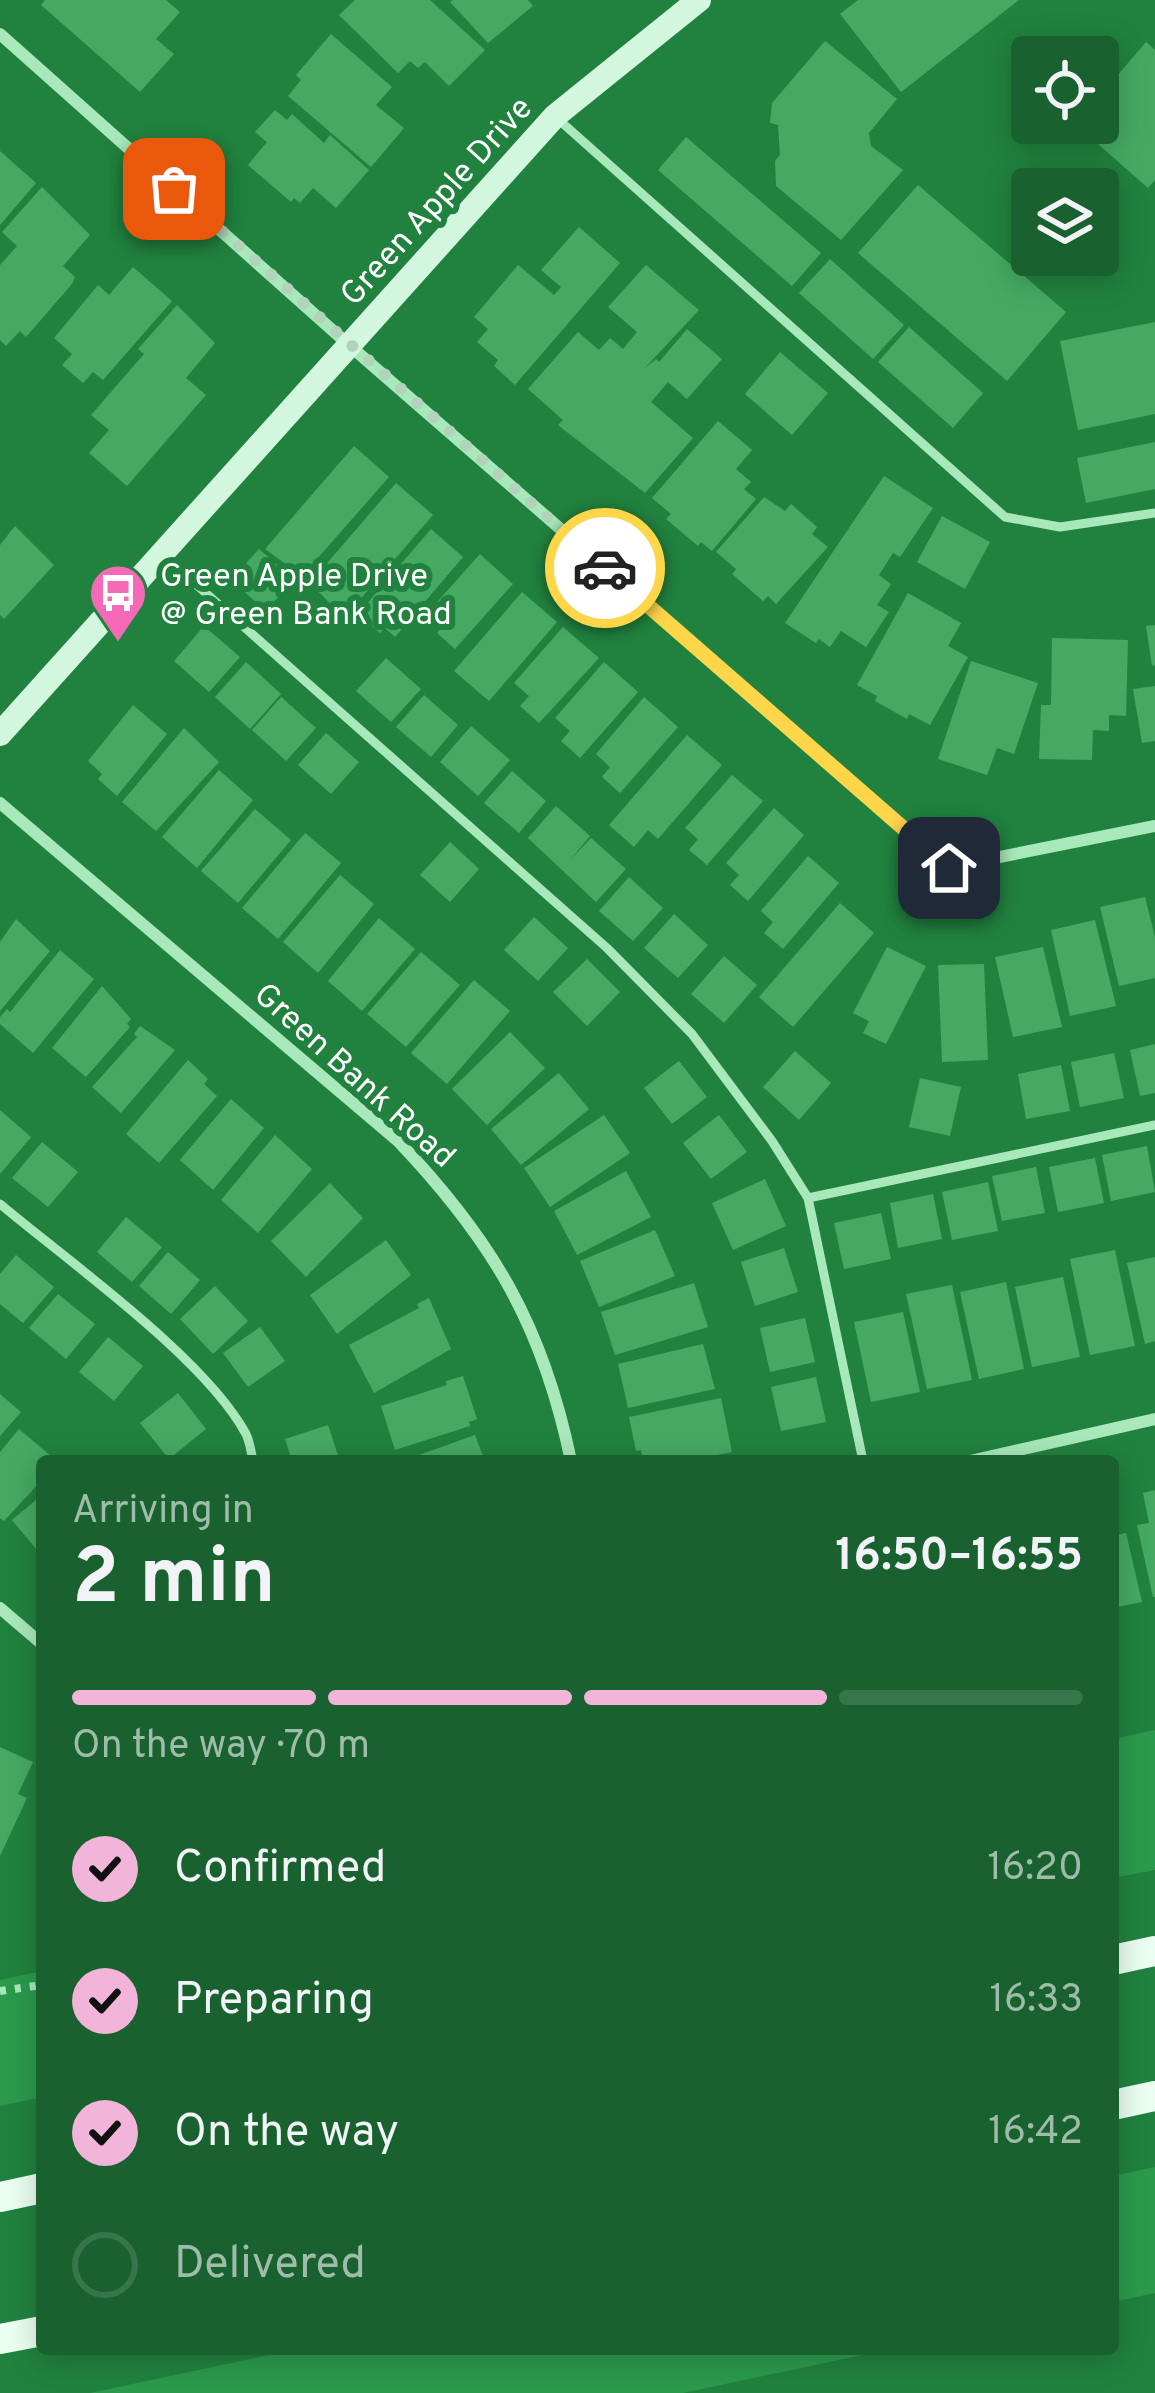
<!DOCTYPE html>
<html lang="en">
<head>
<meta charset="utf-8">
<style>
	body { margin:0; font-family:Overpass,sans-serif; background:#226837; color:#f1f3f6; height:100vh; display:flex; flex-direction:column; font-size:45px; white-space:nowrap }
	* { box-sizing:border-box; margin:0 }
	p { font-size:39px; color:#9fbcaa }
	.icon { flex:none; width:66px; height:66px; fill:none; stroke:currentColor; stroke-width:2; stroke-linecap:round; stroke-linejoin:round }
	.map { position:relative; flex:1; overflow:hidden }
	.details { position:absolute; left:36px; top:1455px; width:1083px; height:900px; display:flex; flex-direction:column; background:#19622f; border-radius:12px; box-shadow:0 6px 30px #0003 }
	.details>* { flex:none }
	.fabs { position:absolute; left:1011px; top:36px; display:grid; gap:24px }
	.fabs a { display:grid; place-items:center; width:108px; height:108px; border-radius:12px; background:#19622f; box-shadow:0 6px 30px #0003; font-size:60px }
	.pin { position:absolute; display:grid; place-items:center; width:102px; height:102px; color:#fff; margin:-51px; border-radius:24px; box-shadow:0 6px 18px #0006 }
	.courier { position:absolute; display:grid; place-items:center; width:120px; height:120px; margin:-60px; border:9px solid #ffd54a; border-radius:50%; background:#fff; color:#222; box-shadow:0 3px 15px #0007 }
	.headline em { font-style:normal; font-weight:700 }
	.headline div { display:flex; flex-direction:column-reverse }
	.headline { display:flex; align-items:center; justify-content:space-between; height:204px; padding:0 36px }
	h1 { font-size:78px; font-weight:700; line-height:90px }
	.bar { display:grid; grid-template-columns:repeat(4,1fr); gap:18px 12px; align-content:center; height:144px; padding:0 36px }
	.bar i { height:15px; border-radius:9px; background:#37764b }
	.bar .active { background:#f2b5d9 }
	.bar p { grid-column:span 4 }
	ol { padding:0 36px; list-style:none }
	li { display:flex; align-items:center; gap:36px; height:132px }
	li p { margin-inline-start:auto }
	li .icon { padding:12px; border-radius:50%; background:#f2b5d9; color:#111; stroke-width:4 }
	li:last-child { color:#9fbcaa }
	li i { width:66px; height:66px; border:6px solid #37764b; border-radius:50% }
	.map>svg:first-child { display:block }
	.green { fill:#2b9a4c }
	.building { fill:#46a963 }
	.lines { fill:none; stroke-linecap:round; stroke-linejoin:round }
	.path { stroke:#a9e8bb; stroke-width:8; stroke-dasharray:6 9; stroke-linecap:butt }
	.lane { stroke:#a9e8bb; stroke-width:9 }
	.street { stroke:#a9e8bb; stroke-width:12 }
	.secondary { stroke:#d3f7de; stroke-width:24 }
	.primary { stroke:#ebfef2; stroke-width:30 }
	.done { stroke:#b1d3bc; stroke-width:12; stroke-dasharray:0 21.6 }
	.route { stroke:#ffd54a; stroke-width:15 }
	.labels { text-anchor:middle; stroke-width:12; stroke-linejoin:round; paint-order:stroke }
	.street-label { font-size:33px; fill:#fff; stroke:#21823f }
	.poi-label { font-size:33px; fill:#fff; stroke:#21823f; text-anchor:start }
</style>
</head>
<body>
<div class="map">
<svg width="1155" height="2393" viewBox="0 0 1155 2393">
	<rect width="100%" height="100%" fill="#21823f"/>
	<g class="green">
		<polygon points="1155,1730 1155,1870 1113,1878 1113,1739"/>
		<polygon points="42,1971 42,2097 0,2106 0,1980"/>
		<polygon points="1155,2167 1155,2293 1113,2302 1113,2176"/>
		<polygon points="297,2349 891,2349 683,2393 90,2393"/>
	</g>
	<g class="building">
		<polygon points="45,0 166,0 180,12 156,39 174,54 140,92 41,5"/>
		<polygon points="355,0 430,0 485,50 449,86 425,62 418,68 410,61 398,73 339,15"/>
		<polygon points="453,0 528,0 533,6 488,43 450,2"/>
		<polygon points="858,0 1019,0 901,92 840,14"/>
		<polygon points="331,34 392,87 376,105 404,128 371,167 288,96 301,80 296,75"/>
		<polygon points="825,41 897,99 869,133 871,146 903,170 841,240 776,186 775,161 780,155 778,125 770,123 772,103"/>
		<polygon points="1146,42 1155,50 1155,180 1148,188 1074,123 1098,123 1098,98"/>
		<polygon points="275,110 287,120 292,114 324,143 330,135 369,170 336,208 313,188 300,203 294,198 291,202 248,165 267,142 255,132"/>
		<polygon points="686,137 821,253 792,286 658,170"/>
		<polygon points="0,151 36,183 0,225"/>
		<polygon points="918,185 1066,312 1007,381 858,253"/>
		<polygon points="42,187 90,235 63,266 75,277 72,284 26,337 20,331 6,346 0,340 0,265 17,246 2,232"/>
		<polygon points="579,227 620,263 515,385 494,366 498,360 477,342 488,329 474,317 518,265 554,295 561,287 541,270"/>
		<polygon points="830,259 904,325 873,359 799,293"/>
		<polygon points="646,265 699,310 644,369 656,359 659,362 687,329 722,359 687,399 668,382 651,402 693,438 645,493 558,425 563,420 528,389 578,332 599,350 610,338 623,349 637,332 608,307"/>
		<polygon points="133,267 172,301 103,380 93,372 83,383 62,365 72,354 54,338 98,285 109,295"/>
		<polygon points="177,305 215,343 186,378 206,395 127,486 89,453 109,430 91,415 144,354 138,349"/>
		<polygon points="1155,322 1155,414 1078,430 1060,341"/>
		<polygon points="909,327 983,393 953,428 878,362"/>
		<polygon points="780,352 828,393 792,435 745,394"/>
		<polygon points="718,421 752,450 736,469 751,482 744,489 756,499 712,551 701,542 698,546 666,519 671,514 652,498"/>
		<polygon points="1155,442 1155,489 1086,503 1077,458"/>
		<polygon points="354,446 389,477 302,576 265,549"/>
		<polygon points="884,476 933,508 900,557 893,553 879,575 891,584 877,605 889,612 866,647 841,631 830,647 819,639 816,643 785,623"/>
		<polygon points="396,483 433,515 344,618 310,583"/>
		<polygon points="764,497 785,511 791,504 817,527 812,534 828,547 776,604 768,596 763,601 732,574 736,569 716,552"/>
		<polygon points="942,516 990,542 965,589 917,562"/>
		<polygon points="15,526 54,565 4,619 0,615 0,545"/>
		<polygon points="431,529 463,557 395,637 385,628 380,633 358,614"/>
		<polygon points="259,549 294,579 266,611 231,580"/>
		<polygon points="480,554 513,584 455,649 437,633 445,623 430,610"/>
		<polygon points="522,592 557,622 489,701 454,671"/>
		<polygon points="908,593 961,623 948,646 968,657 930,725 909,714 907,719 875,701 877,696 857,685"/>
		<polygon points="1155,625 1155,665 1152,666 1146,626"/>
		<polygon points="204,626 240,657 209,692 174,661"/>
		<polygon points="563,627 599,658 539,723 520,706 529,696 514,683"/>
		<polygon points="1052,638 1128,640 1126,716 1109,715 1109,731 1093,730 1092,760 1039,759 1041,705 1051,705"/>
		<polygon points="386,658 421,689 391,722 356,691"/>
		<polygon points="971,661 1038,683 1014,754 997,748 987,775 938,759"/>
		<polygon points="246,662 281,694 250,729 215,697"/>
		<polygon points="604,662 638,692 580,758 561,741 570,731 555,718"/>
		<polygon points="1155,686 1155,741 1142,743 1133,689"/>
		<polygon points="424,695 458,725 431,757 396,727"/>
		<polygon points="281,697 316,728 286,761 252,730"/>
		<polygon points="644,697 678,727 620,793 602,777 610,767 596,754"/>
		<polygon points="133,705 167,734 117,796 98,779 102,774 88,761"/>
		<polygon points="471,726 510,760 478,796 440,762"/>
		<polygon points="184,728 219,762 156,831 122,802"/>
		<polygon points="326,733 359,762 331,794 298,765"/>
		<polygon points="687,735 722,765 658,839 648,830 634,847 609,825"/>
		<polygon points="219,770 253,800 197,868 162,837"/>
		<polygon points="512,771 546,801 519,833 484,803"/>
		<polygon points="732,775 763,801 707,865 689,850 698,839 685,828"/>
		<polygon points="556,806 590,836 570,860 591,838 626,869 596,902 528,838"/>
		<polygon points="774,808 804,835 748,901 730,885 739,875 726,863"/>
		<polygon points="255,809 291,840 238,903 201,871"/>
		<polygon points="305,833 341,863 278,939 242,908"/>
		<polygon points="450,842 479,869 450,902 420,875"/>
		<polygon points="808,856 839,883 783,949 764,933 773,922 761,911"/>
		<polygon points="340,875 374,904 318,973 283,942"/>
		<polygon points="629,877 663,908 633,941 599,911"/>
		<polygon points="1145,897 1155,937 1155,978 1119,986 1100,907"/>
		<polygon points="840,903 874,933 793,1027 759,997"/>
		<polygon points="674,914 708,945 678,978 644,948"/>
		<polygon points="534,917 568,948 538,981 504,950"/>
		<polygon points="379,918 415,949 362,1011 328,981"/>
		<polygon points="16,919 50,951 0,1011 0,942"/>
		<polygon points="1095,920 1116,1006 1070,1016 1051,930"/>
		<polygon points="887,947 926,966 886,1044 863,1033 869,1021 853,1013"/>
		<polygon points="1043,947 1062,1027 1013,1037 995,957"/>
		<polygon points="60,950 94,979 33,1053 0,1024 0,1017 7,1009 10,1012"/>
		<polygon points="421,952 460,985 406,1047 367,1014"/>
		<polygon points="724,956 757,985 724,1023 691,994"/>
		<polygon points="587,959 620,992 587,1026 553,992"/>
		<polygon points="984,964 988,1060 942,1062 938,965"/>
		<polygon points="474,980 510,1011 447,1084 411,1053"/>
		<polygon points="102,986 131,1019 127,1024 130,1027 86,1077 52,1048"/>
		<polygon points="140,1026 175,1050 121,1113 92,1087 137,1037 134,1034"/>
		<polygon points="510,1032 545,1068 487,1125 452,1089"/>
		<polygon points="1155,1044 1155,1093 1140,1096 1130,1050"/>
		<polygon points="795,1051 831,1083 799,1120 763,1087"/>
		<polygon points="1114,1053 1124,1098 1080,1107 1071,1062"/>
		<polygon points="188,1060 208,1079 204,1084 217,1096 159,1163 126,1134"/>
		<polygon points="679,1061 707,1097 672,1124 644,1088"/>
		<polygon points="1061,1065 1070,1111 1026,1119 1018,1074"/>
		<polygon points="559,1073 589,1109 521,1165 491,1129"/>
		<polygon points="920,1078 961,1087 950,1136 909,1127"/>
		<polygon points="231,1099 264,1128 213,1190 180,1160"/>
		<polygon points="0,1110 31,1137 0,1174"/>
		<polygon points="604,1115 630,1153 550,1207 524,1168"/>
		<polygon points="719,1115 747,1152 711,1179 683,1143"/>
		<polygon points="275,1135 312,1169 258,1233 221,1200"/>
		<polygon points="42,1142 78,1172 48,1207 12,1178"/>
		<polygon points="1147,1146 1155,1192 1111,1201 1102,1155"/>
		<polygon points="1095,1158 1104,1203 1058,1212 1049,1167"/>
		<polygon points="1036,1167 1045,1213 1002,1221 992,1176"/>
		<polygon points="626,1171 651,1217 577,1255 554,1211"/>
		<polygon points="765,1179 786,1226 733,1250 712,1203"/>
		<polygon points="988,1182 998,1231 952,1240 942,1192"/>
		<polygon points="330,1183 363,1218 306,1277 271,1241"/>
		<polygon points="933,1194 942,1239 898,1248 890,1203"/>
		<polygon points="881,1213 891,1259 844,1269 834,1223"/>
		<polygon points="126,1217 162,1247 132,1282 97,1252"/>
		<polygon points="655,1230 675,1276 599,1307 580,1261"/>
		<polygon points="386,1240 411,1275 337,1334 310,1295"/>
		<polygon points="784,1248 798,1292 755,1306 741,1262"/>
		<polygon points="1115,1250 1135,1346 1090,1355 1070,1259"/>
		<polygon points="168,1252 200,1280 171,1314 139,1286"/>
		<polygon points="16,1255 54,1287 23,1323 0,1304 0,1274"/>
		<polygon points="1155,1257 1155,1341 1145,1344 1127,1263"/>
		<polygon points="1063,1277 1080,1357 1032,1367 1015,1287"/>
		<polygon points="1006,1282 1024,1369 979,1379 960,1292"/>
		<polygon points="694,1283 708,1327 615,1355 601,1312"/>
		<polygon points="952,1285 972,1380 927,1389 906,1294"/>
		<polygon points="215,1286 248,1321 213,1354 180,1319"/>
		<polygon points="58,1294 95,1324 66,1359 29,1328"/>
		<polygon points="429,1298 451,1349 374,1393 349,1345 419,1308 417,1304"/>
		<polygon points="903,1312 920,1392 871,1402 854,1322"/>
		<polygon points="805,1318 815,1362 770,1372 760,1328"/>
		<polygon points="260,1327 285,1361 248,1387 223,1353"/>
		<polygon points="108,1337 143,1366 114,1401 79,1372"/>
		<polygon points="703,1344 715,1389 628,1408 618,1364"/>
		<polygon points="463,1376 477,1419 469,1422 470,1426 395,1450 381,1406 447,1385 446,1381"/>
		<polygon points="816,1377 826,1422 781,1431 771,1387"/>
		<polygon points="178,1393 206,1429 169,1459 140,1423"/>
		<polygon points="0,1394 21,1412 0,1436"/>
		<polygon points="721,1398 732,1452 687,1461 643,1461 641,1450 636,1451 629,1417"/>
		<polygon points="328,1425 340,1461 292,1461 285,1439"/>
		<polygon points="19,1429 57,1461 42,1461 42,1480 4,1521 0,1518 0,1452"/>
		<polygon points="475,1435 485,1461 405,1461 405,1460"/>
		<polygon points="1155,1490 1155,1597 1153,1597 1137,1525 1149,1523 1143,1493"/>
		<polygon points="42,1495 42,1556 12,1520"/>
		<polygon points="1115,1519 1118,1535 1126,1533 1142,1602 1113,1608"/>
		<polygon points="0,1747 33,1762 18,1794 27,1798 0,1856"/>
	</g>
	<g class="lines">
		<polyline class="path" points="0,1991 42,1985"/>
		<g class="lane">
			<polyline points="559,120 1005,517 1060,527 1155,513"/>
			<polyline points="165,557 607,948 692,1034 772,1141 808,1198 863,1461"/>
			<polyline points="808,1198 1155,1125"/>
			<path d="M 0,1204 C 69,1262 205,1358 246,1434 C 250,1442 251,1452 253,1461"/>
		</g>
		<g class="street">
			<polyline points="0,34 349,345 949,867 1155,826"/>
			<path d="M 0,803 L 399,1142 C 493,1241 543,1326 571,1461"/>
			<polyline points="970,1461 1155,1419"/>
			<polyline points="0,1608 42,1644"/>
		</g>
		<polyline class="secondary" points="0,734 555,116 699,0"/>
		<g class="primary">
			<polyline points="1113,1960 1155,1951"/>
			<polyline points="1113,2105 1155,2096"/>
			<polyline points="0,2197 42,2188"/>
			<polyline points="0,2339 42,2331"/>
		</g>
	</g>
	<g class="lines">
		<polyline class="done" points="174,189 605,568"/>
		<polyline class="route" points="605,568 949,868"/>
	</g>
	<defs>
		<g id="bus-pin" transform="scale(3)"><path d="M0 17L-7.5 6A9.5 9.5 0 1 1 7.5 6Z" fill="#f46ab6" stroke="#21823f"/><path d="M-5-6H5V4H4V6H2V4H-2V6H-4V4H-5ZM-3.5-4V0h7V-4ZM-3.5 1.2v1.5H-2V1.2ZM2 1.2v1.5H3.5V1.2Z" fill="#fff"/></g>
	</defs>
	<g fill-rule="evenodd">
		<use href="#bus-pin" x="118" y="593"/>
	</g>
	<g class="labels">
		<g class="street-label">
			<text transform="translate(435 200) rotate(-48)" y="12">Green Apple Drive</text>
			<text transform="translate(356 1074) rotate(42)" y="12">Green Bank Road</text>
		</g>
		<g class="poi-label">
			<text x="160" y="586">Green Apple Drive<tspan x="160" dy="38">@ Green Bank Road</tspan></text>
		</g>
	</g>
</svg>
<div class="fabs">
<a><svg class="icon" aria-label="locate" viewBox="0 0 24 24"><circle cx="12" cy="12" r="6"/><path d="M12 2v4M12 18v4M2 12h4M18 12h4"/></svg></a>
<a><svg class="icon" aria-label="layers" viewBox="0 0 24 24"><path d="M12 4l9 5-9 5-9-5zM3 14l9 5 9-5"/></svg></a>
</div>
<div class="pin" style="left:174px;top:189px;background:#ea580c"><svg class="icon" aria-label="bag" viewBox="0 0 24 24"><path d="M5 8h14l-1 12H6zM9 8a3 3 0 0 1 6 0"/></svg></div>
<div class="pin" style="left:949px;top:868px;background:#1f2937"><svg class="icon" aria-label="home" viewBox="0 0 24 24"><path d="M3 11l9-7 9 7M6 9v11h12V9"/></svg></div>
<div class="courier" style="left:605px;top:568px"><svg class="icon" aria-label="car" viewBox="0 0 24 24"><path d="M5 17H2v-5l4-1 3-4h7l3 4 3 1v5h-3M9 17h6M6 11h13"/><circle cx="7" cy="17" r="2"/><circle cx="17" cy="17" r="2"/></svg></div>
<section class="details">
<div class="headline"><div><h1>2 min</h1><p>Arriving in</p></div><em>16:50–16:55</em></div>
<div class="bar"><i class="active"></i><i class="active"></i><i class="active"></i><i></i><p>On the way · 70 m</p></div>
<ol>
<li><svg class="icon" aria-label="check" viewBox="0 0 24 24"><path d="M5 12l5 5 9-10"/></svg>Confirmed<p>16:20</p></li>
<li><svg class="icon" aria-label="check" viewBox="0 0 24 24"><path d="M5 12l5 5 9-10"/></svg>Preparing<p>16:33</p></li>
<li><svg class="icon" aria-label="check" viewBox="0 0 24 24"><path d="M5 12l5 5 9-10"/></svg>On the way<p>16:42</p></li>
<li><i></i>Delivered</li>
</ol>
</section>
</div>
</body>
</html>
